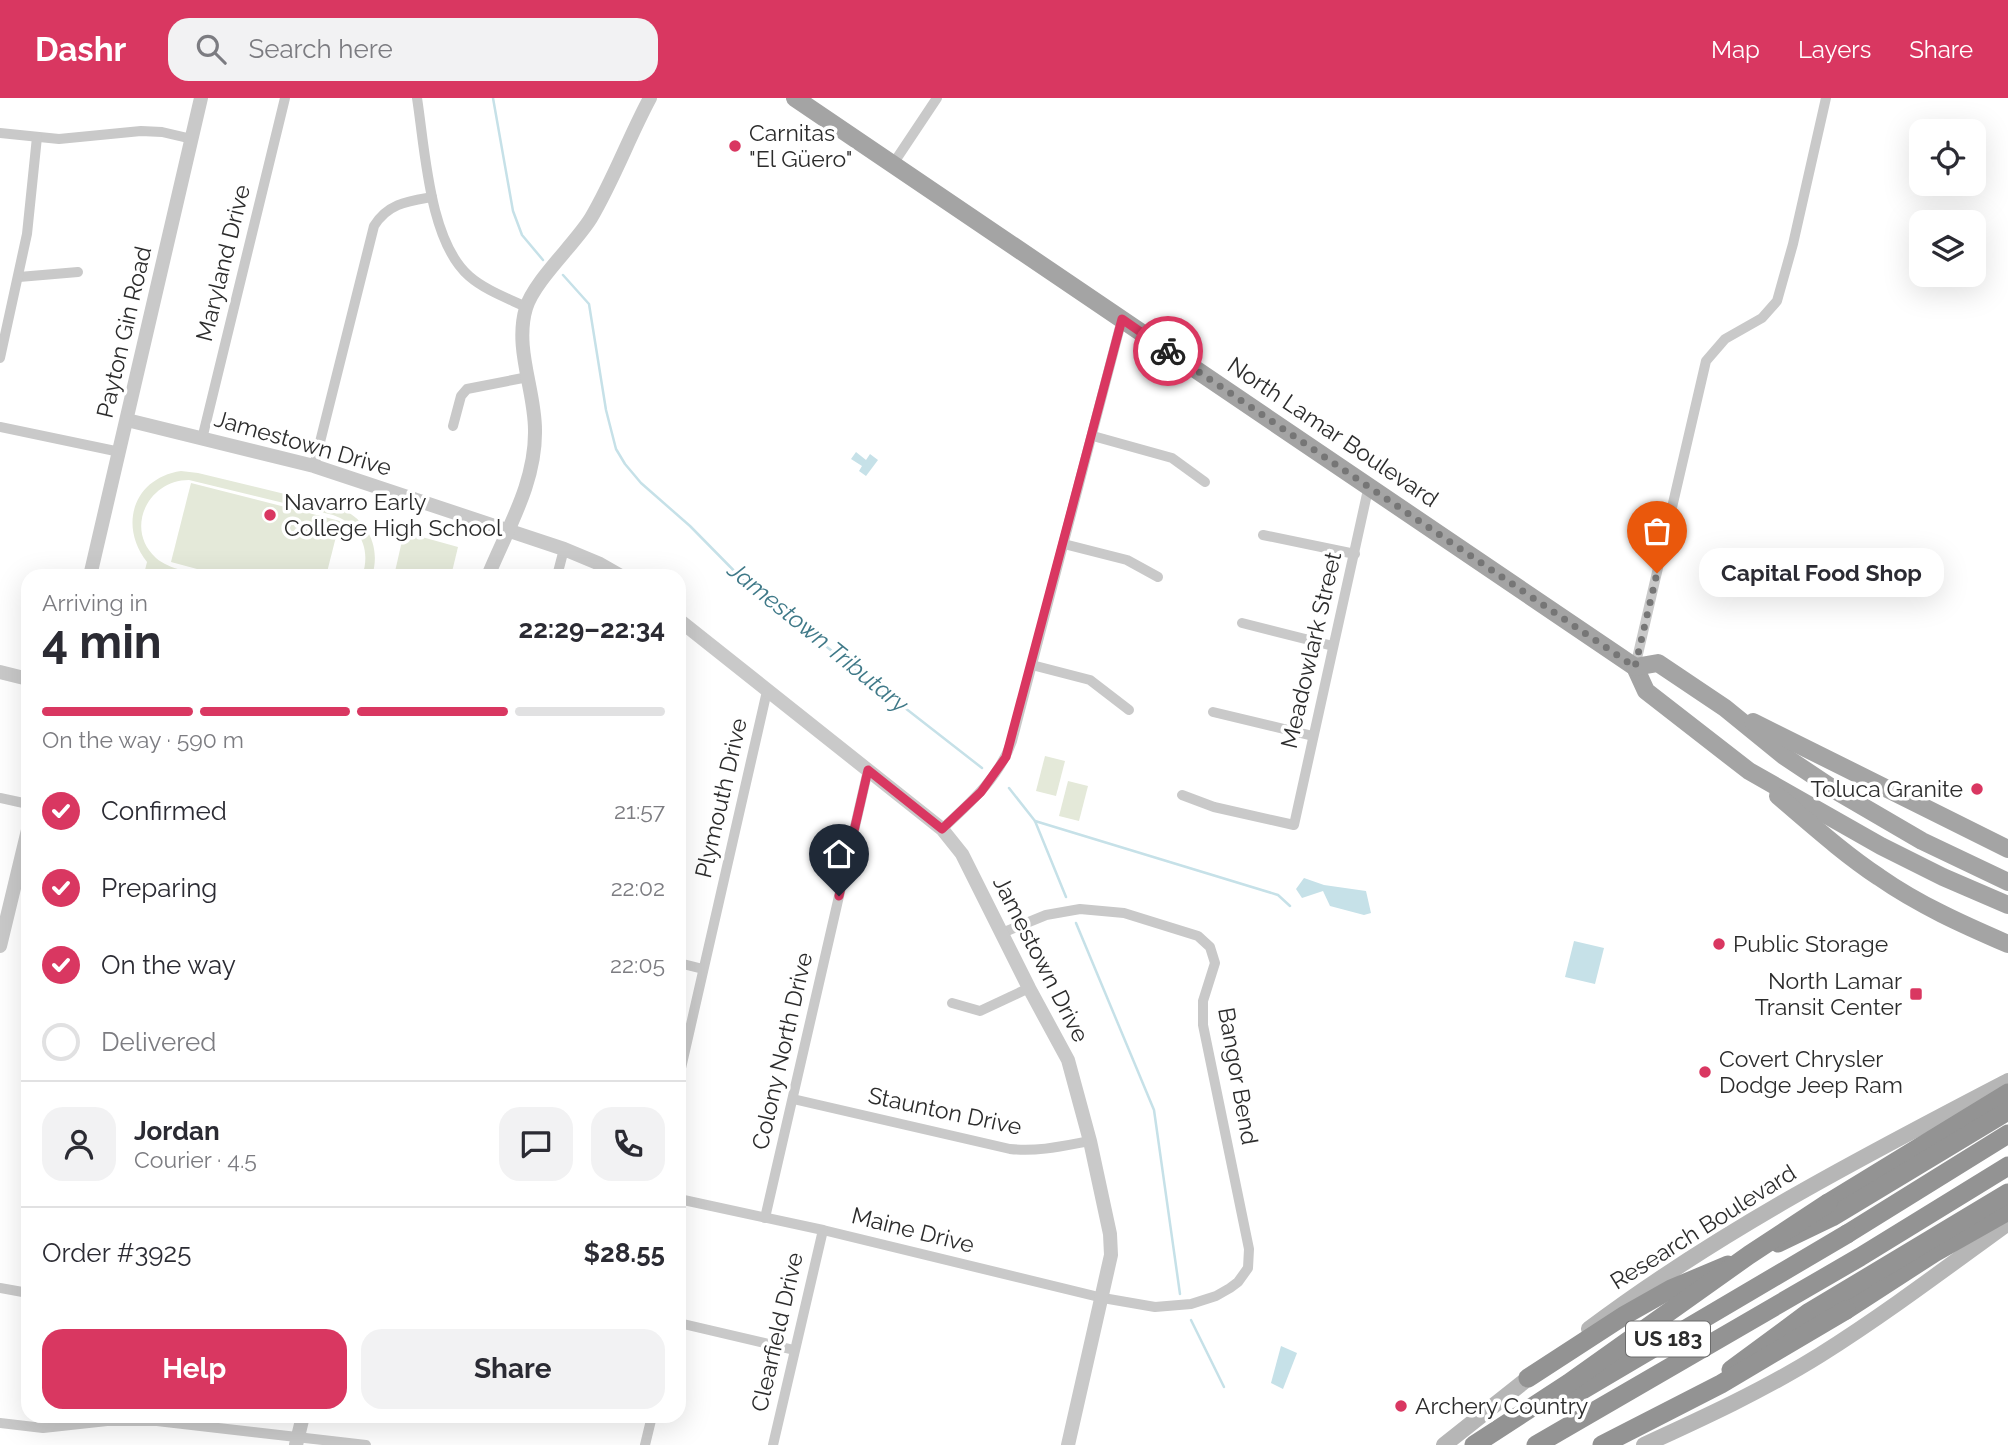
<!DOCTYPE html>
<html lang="en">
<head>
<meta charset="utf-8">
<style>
	body { margin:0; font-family:Raleway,sans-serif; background:#f2f2f3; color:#2b2b33; height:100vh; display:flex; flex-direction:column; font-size:26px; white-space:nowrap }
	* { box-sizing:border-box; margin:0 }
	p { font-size:23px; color:#7c7c81 }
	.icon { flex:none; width:38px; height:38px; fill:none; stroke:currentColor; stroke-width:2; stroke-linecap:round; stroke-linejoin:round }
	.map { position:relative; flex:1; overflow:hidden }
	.drawer { position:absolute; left:21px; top:471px; width:665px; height:854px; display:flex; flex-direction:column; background:#fff; border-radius:21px; box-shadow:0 7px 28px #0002 }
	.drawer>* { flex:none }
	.controls { position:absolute; left:1909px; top:21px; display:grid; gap:14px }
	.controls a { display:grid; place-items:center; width:77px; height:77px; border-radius:14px; background:#fff; box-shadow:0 7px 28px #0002; font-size:35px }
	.pin { position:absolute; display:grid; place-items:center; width:60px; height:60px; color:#fff; margin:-72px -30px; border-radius:50% 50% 50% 0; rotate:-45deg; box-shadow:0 0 7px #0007 }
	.pin .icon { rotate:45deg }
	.courier { position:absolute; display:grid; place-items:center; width:70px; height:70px; margin:-35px; border:5px solid #d93761; border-radius:50%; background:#fff; color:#222; box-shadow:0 2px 9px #0007 }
	.bubble { position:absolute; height:49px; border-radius:21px; background:#fff; box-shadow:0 7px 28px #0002; font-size:23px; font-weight:700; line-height:49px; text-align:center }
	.overview em { font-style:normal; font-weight:700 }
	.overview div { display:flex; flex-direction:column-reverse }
	.overview { display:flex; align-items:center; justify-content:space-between; height:119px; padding:0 21px }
	h1 { font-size:46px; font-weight:700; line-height:52px }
	.bar { display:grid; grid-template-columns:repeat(4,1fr); gap:10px 7px; align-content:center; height:84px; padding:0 21px }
	.bar i { height:9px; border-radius:5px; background:#e1e1e2 }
	.bar .on { background:#d93761 }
	.bar p { grid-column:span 4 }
	.line { display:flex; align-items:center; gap:18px; padding:0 21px; border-top:2px solid #e1e1e2 }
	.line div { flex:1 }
	.round { display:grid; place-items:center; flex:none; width:74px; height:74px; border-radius:21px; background:#f2f2f3 }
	ol { padding:0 21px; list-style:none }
	li { display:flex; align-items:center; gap:21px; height:77px }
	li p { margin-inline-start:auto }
	li .icon { padding:7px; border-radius:50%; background:#d93761; color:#fff; stroke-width:4 }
	li:last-child { color:#7c7c81 }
	li i { width:38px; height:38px; border:4px solid #e1e1e2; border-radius:50% }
	.action { display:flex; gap:14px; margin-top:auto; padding:14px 21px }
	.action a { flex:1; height:80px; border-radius:21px; background:#d93761; color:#fff; font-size:28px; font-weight:700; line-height:80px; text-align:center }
	.action a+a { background:#f2f2f3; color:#2b2b33 }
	header { display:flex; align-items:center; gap:42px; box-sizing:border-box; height:98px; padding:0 35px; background:#d93761; color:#fff }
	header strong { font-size:33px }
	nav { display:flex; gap:38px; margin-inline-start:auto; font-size:24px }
	.search { width:490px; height:63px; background:#f2f2f3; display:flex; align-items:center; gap:18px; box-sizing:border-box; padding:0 24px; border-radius:21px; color:#7c7c81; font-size:26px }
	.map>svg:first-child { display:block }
	.green { fill:#e4e9d9 }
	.water { fill:#c6e1e8 }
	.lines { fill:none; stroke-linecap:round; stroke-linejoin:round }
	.stream { stroke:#c6e1e8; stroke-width:2.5 }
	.minor { stroke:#c9c9c9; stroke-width:10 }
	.tertiary { stroke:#c9c9c9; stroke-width:14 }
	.secondary { stroke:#b6b6b6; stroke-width:16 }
	.primary { stroke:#a4a4a4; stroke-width:18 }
	.motorway { stroke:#939393; stroke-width:19 }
	.motorway-bridge { stroke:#939393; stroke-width:19 }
	.done { stroke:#767676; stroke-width:7; stroke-dasharray:0 12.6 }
	.route { stroke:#d93761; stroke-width:9 }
	.poi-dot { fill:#d93761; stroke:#fff; stroke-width:2.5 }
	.labels { text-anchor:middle; stroke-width:7; stroke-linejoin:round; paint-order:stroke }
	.shield { fill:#fff; stroke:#6b6b6b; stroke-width:2 }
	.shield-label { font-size:21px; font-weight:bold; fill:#2c2c2c }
	.poi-label { font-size:23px; fill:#2c2c2c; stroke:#fff; text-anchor:start }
	.street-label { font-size:23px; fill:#2c2c2c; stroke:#fff }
	.water-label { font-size:24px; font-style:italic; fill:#3f7988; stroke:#fff }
</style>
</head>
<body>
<header>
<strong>Dashr</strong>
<div class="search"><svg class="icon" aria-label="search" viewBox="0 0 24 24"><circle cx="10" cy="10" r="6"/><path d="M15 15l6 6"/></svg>Search here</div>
<nav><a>Map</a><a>Layers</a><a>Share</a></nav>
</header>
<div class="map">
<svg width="2008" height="1347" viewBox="0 0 2008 1347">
	<rect width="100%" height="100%" fill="#fff"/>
	<g class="green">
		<path d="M 181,373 L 198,375 L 334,408 C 365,418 382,446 372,478 L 362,478 C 372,451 359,426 333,417 L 189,382 C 148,382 124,431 156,460 C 170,472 192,474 208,478 L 169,478 L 145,472 L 147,464 C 118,427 134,380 181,373 Z"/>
		<polygon points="191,385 340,423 326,478 223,478 171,464"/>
		<polygon points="404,434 458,449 451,478 394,478"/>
		<polygon points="1045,658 1065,663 1056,698 1036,693"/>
		<polygon points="1068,683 1088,688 1079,723 1059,718"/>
	</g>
	<g class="water">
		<polygon points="856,354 866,362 870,356 878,362 866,378 859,373 862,368 851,361"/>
		<polygon points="1304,780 1324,787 1366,793 1371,815 1364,817 1330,808 1323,793 1302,800 1296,791"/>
		<polygon points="1574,843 1604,850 1595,886 1565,879"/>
		<polygon points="1281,1248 1297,1255 1283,1291 1271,1285"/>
	</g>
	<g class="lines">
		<g class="stream">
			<polyline points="493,0 513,113 522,137 543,162"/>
			<polyline points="563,177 589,206 606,312 616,351 625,366 641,385 690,428 750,489 982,670"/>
			<polyline points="1009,690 1035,723 1066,799"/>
			<polyline points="1035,723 1278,797 1290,808"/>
			<polyline points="1076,825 1154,1012 1180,1196"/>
			<polyline points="1191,1222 1224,1289"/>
		</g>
		<g class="minor">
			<path d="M 417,0 C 425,51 429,143 469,178 C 485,192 507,200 526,209"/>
			<polyline points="0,35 59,41 141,33 162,34 192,41"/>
			<polyline points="893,66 937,0"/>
			<polyline points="19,179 78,174"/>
			<polyline points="0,260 27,136 37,39"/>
			<polyline points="453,328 461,298 467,291 528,279"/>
			<polyline points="0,329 120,354"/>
			<polyline points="1093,338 1172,360 1205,384"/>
			<polyline points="202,341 285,0"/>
			<path d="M 314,368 L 374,128 C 388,105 409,103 432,99"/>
			<polyline points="1263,437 1355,456"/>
			<polyline points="1064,446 1127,462 1158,479"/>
			<polyline points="557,478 564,451"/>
			<polyline points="1242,525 1333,548"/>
			<polyline points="1032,567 1090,582 1129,612"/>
			<polyline points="1635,569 1706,263 1725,241 1762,220 1777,203 1793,146 1826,0"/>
			<polyline points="1213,614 1313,638"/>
			<polyline points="1182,697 1214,709 1294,727 1369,387"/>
			<polyline points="0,700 28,706"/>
			<path d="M 942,731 C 970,705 999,680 1012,643 L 1122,221"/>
			<polyline points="679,865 703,871"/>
			<polyline points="952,905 980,913 1029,890"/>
			<polyline points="679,979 767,593"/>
			<path d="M 793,1001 L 1010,1051 C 1038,1054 1063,1048 1090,1043"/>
			<polyline points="679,1101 823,1132 1103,1200 1155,1209 1191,1206 1216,1198 1230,1190 1238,1184 1248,1170 1249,1151 1203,927 1203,903 1215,865 1210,849 1198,838 1124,815 1080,811 1046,817 1002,835"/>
			<polyline points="765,1120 868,672"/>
			<polyline points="0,1190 28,1195"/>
			<polyline points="679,1225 794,1252"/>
			<polyline points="0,1325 43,1330 107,1323 157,1323 366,1347"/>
			<polyline points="645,1347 652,1318"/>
			<polyline points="773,1347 823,1132"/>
		</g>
		<g class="tertiary">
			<polyline points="127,322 314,368 564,451 600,466 621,478"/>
			<polyline points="90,478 201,0"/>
			<path d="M 488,478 C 507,431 536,385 535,332 C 535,292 514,250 526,210 C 534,183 575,146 591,120 C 614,81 629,39 650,0"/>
			<polyline points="679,522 942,731 962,756 1029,890 1068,962 1090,1043 1110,1136 1111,1157 1068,1347"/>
			<polyline points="0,574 28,581"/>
			<polyline points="0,848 28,732"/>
			<polyline points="296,1347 303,1318"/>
		</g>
		<g class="secondary">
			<path d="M 1589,1231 C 1719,1133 1864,1058 2008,983"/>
			<polyline points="1444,1347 1536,1274"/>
			<path d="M 1644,1347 C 1703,1320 1764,1292 1820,1257 C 1885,1216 1946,1170 2008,1125"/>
		</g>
		<g class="primary">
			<polyline points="795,0 1635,569 1646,593 1749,673 1881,748 1943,779 2008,807"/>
			<polyline points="1635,569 1658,565 1725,610 1784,658 1838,694 1922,743 2008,784"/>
			<polyline points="1753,624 2008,751"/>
			<path d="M 1778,698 C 1811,726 1843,755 1879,779 C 1919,807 1964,827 2008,846"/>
		</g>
		<g class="motorway">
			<polyline points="1828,1105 2008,995"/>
			<polyline points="1847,1136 2008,1036"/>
			<polyline points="1778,1145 1832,1119 2008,1013"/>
			<polyline points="1846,1212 1934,1155 2008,1113"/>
			<polyline points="1731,1272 1808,1215 2008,1095"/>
			<polyline points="1528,1280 1625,1217 1671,1191 1728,1167"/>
			<polyline points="1536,1347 1860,1159 2008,1068"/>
		</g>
		<g class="motorway-bridge">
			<polyline points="1562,1304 1847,1136"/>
			<polyline points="1474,1347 1569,1285 1749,1157 1828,1105"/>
			<polyline points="1602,1347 1721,1286 1846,1212"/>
		</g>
	</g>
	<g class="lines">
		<polyline class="done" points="1168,253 1635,569 1657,475"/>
		<polyline class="route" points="839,798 868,672 942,731 981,694 1006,659 1122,221 1168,253"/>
	</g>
	<g class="poi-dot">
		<circle cx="735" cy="48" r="7"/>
		<circle cx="270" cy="417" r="7"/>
		<circle cx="1977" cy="691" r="7"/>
		<circle cx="1719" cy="846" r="7"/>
		<rect x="1909" y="889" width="14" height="14" rx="3.5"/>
		<circle cx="1705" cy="974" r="7"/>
		<circle cx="1401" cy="1308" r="7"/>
	</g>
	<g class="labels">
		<rect class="shield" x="1626" y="1223.5" width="84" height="35" rx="5"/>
		<g class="shield-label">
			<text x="1668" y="1248">US 183</text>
		</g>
		<g class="poi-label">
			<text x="749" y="43">Carnitas<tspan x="749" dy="26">"El Güero"</tspan></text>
			<text x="284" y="412">Navarro Early<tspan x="284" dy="26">College High School</tspan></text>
			<text x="1963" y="699" text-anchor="end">Toluca Granite</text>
			<text x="1733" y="854">Public Storage</text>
			<text x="1902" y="891" text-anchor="end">North Lamar<tspan x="1902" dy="26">Transit Center</tspan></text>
			<text x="1719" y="969">Covert Chrysler<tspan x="1719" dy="26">Dodge Jeep Ram</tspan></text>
			<text x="1415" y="1316">Archery Country</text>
		</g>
		<g class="street-label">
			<text transform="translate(223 165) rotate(-76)" y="8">Maryland Drive</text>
			<text transform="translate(124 234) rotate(-77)" y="8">Payton Gin Road</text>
			<text transform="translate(1333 334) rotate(34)" y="8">North Lamar Boulevard</text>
			<text transform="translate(303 345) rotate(16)" y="8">Jamestown Drive</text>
			<text transform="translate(1311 552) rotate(-77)" y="8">Meadowlark Street</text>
			<text transform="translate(721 700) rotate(-77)" y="8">Plymouth Drive</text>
			<text transform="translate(1041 861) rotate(63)" y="8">Jamestown Drive</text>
			<text transform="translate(782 953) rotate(-77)" y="8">Colony North Drive</text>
			<text transform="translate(1238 978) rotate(80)" y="8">Bangor Bend</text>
			<text transform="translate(945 1013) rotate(12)" y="8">Staunton Drive</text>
			<text transform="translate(1703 1129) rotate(-32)" y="8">Research Boulevard</text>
			<text transform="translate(913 1132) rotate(14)" y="8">Maine Drive</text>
			<text transform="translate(777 1234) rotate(-77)" y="8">Clearfield Drive</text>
		</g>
		<g class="water-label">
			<text transform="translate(818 539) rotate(39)" y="8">Jamestown Tributary</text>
		</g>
	</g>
</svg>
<div class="controls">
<a><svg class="icon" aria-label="locate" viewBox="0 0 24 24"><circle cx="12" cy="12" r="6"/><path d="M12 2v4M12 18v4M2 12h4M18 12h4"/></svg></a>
<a><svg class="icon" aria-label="layers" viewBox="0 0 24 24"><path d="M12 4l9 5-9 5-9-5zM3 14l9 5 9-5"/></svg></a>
</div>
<div class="pin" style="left:1657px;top:475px;background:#ea580c"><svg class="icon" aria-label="bag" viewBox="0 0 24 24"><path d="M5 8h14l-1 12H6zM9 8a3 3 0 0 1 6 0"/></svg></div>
<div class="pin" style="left:839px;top:798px;background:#1f2937"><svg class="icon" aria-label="home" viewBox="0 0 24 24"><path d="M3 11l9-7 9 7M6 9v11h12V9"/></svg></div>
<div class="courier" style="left:1168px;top:253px"><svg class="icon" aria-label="bike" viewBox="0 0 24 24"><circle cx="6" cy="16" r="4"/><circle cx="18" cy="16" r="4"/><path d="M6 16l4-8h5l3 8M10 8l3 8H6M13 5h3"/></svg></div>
<div class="bubble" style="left:1699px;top:450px;width:245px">Capital Food Shop</div>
<section class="drawer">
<div class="overview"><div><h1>4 min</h1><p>Arriving in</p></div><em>22:29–22:34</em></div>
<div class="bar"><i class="on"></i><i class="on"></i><i class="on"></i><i></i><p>On the way · 590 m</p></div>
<ol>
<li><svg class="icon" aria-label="check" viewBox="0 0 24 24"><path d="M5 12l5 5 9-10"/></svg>Confirmed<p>21:57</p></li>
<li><svg class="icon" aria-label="check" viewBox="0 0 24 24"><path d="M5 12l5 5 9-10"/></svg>Preparing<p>22:02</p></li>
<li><svg class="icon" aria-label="check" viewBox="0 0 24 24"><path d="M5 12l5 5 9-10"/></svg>On the way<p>22:05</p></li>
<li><i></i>Delivered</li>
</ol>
<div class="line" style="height:126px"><a class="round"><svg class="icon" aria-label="person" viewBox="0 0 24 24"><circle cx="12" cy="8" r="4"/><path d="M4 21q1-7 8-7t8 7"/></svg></a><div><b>Jordan</b><p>Courier · 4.5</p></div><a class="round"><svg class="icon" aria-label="chat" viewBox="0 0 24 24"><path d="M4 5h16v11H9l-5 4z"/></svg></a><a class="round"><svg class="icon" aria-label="phone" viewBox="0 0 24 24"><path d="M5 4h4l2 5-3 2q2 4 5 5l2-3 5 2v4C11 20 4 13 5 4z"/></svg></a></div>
<div class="line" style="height:91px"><div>Order #3925</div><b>$28.55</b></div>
<div class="action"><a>Help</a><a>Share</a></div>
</section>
</div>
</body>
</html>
